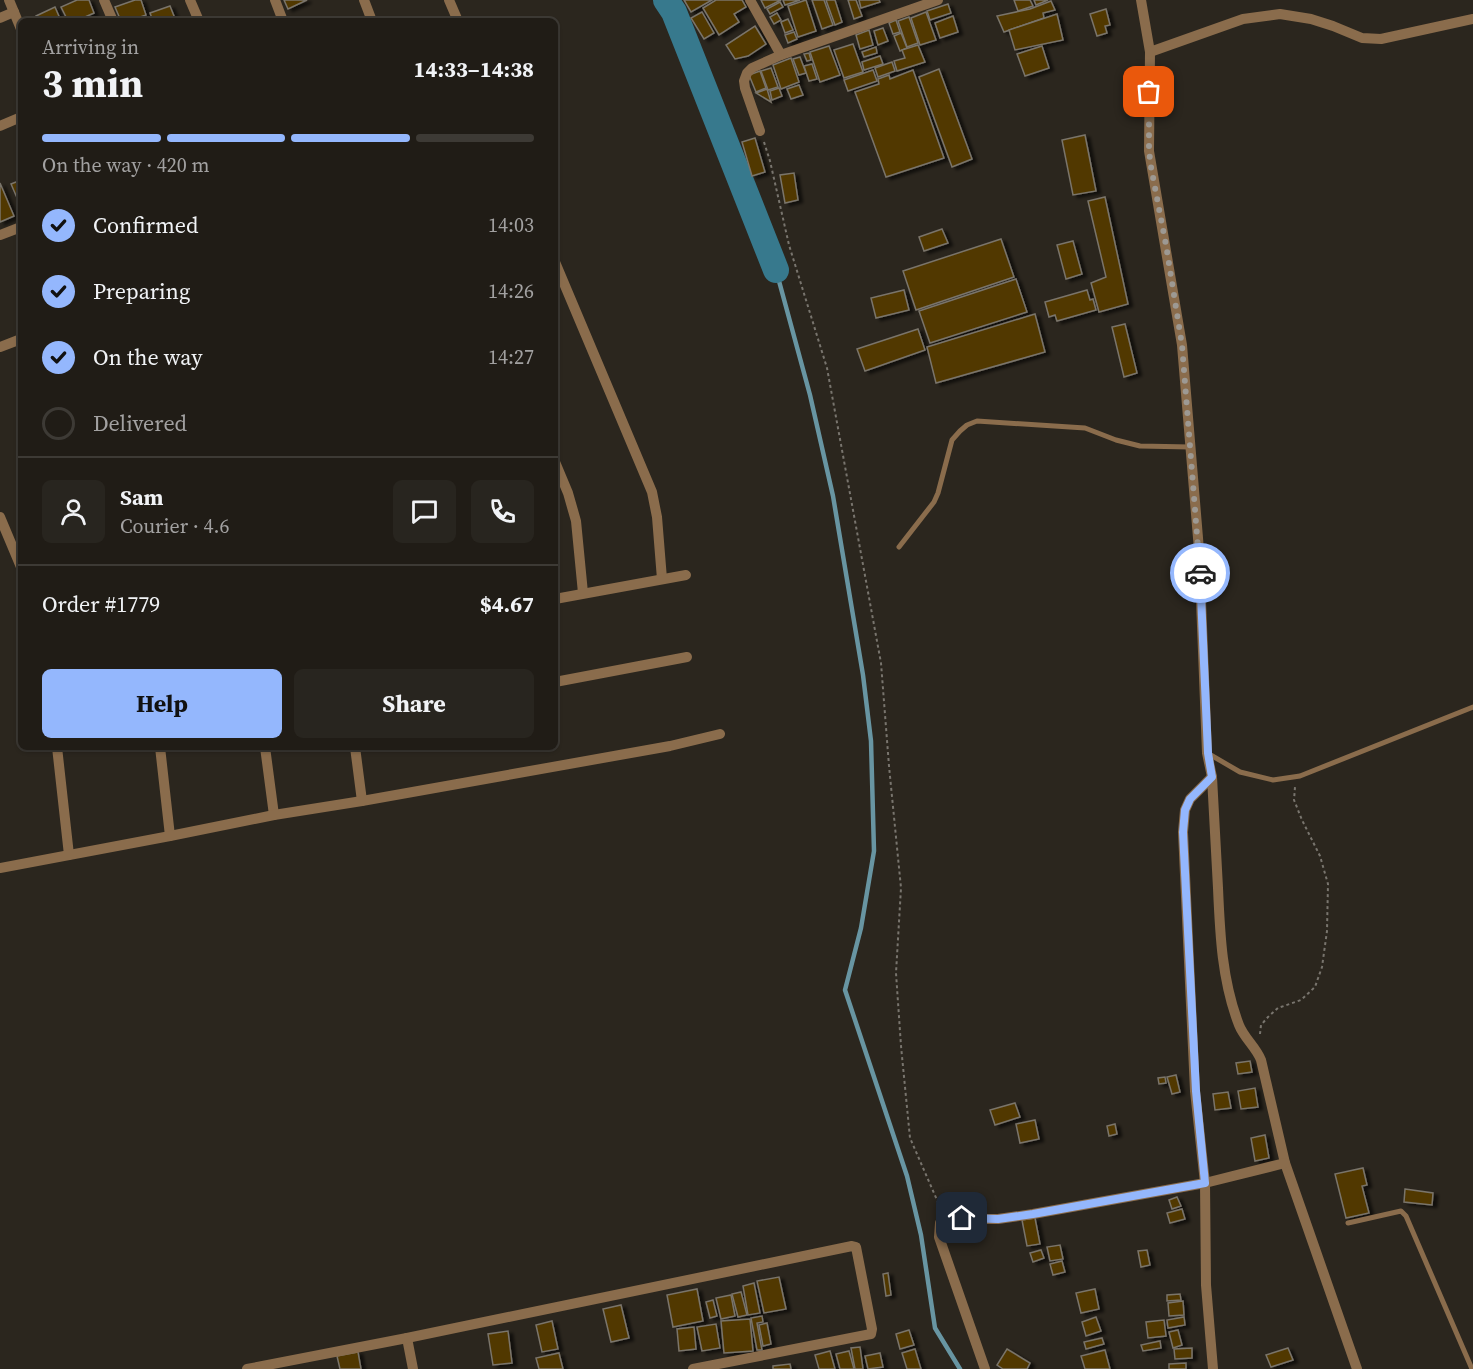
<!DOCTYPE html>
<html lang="en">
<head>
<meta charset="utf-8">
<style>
	body { margin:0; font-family:"Source Serif 4",serif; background:#28251f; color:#f1f3f6; height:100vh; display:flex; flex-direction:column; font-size:22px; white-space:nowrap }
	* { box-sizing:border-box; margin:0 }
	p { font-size:20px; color:#a2a1a1 }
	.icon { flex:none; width:33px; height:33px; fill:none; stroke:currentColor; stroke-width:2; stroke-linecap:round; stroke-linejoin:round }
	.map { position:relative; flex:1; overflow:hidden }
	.details { position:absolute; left:18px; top:18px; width:540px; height:732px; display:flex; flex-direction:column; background:#201c16; border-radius:9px; box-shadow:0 2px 4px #0004,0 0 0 2px #3d3a35 }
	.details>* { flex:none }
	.pin { position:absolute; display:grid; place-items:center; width:51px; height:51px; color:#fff; margin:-26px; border-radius:12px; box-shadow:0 3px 9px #0006 }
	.courier { position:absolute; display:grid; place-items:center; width:60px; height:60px; margin:-30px; border:4px solid #94b7fd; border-radius:50%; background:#fff; color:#222; box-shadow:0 2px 8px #0007 }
	.summary em { font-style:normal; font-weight:700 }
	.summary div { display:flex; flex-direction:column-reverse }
	.summary { display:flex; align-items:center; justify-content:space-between; height:102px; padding:0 24px }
	h1 { font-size:39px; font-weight:700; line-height:45px }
	.bar { display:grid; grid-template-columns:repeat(4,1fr); gap:9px 6px; align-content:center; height:72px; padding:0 24px }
	.bar i { height:8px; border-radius:4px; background:#3d3a35 }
	.bar .active { background:#94b7fd }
	.bar p { grid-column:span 4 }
	.line { display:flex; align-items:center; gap:15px; padding:0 24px; border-top:2px solid #3d3a35 }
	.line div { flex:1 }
	.round { display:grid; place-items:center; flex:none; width:63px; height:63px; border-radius:9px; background:#28251f }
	ol { padding:0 24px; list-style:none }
	li { display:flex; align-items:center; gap:18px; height:66px }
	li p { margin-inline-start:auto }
	li .icon { padding:6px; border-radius:50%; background:#94b7fd; color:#111; stroke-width:4 }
	li:last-child { color:#a2a1a1 }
	li i { width:33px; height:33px; border:3px solid #3d3a35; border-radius:50% }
	.cta { display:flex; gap:12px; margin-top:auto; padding:12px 24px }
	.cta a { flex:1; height:69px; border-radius:9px; background:#94b7fd; color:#111; font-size:24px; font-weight:700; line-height:69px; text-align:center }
	.cta a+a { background:#28251f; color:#f1f3f6 }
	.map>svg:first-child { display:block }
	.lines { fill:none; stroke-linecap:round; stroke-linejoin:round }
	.stream { stroke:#6895a2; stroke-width:4.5 }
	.river { stroke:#37798d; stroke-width:26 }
	.building { fill:#513801; stroke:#7a746a; stroke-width:1.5; filter:url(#shadow) }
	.path { stroke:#79756e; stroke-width:2; stroke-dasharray:3 3; stroke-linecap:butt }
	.lane { stroke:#8a6c4c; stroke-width:5 }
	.street { stroke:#8a6c4c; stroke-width:10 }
	.done { stroke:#9d9993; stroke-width:6; stroke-dasharray:0 10.8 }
	.route { stroke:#94b7fd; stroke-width:8 }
</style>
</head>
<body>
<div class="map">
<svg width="1473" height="1369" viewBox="0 0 1473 1369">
	<defs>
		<filter id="shadow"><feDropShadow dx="4.5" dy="2.5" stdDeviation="1.5" flood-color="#0009"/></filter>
	</defs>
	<rect width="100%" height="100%" fill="#2b261e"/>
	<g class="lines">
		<polyline class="stream" points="776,270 810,395 833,496 863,675 871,741 874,851 861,928 845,990 907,1176 921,1235 935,1328 960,1369"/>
		<polyline class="river" points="666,0 674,12 776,270"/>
	</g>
	<g class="building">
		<polygon points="77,0 89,0 94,13 76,21 68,21 61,7"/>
		<polygon points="135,0 141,0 146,15 129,21 121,21 115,7"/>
		<polygon points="284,0 307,0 288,9"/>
		<polygon points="684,0 712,0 691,12"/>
		<polygon points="716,0 742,0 746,7 734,14 739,22 719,35 703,8"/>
		<polygon points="761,0 781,0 765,8"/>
		<polygon points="783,0 800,0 785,5"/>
		<polygon points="806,0 816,31 798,37 788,6"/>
		<polygon points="812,0 824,0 833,25 822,29"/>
		<polygon points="826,0 835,0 842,22 835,25"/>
		<polygon points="848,0 856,0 862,16 854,19"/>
		<polygon points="859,0 879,0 880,2 861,8"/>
		<polygon points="1014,0 1030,0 1033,6 1018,11"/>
		<polygon points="1034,0 1048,0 1036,5"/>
		<polygon points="1051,1 1055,10 1043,13 1044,18 1004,32 997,16 1030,9"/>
		<polygon points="780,2 783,7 770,14 767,9"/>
		<polygon points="948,4 951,13 930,20 927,11"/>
		<polygon points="170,6 176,21 153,21 150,13"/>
		<polygon points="55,7 61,21 38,21 36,16"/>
		<polygon points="1106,9 1110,25 1105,26 1107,33 1097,36 1090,14"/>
		<polygon points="702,12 714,33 704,39 691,18"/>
		<polygon points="926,12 936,40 920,45 911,18"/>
		<polygon points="777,13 781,20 774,24 770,17"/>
		<polygon points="1057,14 1063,40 1015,50 1009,30"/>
		<polygon points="953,16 958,32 940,38 935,23"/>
		<polygon points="909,17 918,43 907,47 898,21"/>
		<polygon points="788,19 793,30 785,33 781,22"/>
		<polygon points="896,20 900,32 893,34 889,23"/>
		<polygon points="755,26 766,44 748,56 735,59 726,45"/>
		<polygon points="883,28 888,41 878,45 874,31"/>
		<polygon points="869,30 873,45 860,49 856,35"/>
		<polygon points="794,32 797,39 788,43 785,35"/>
		<polygon points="901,33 907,48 900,51 894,36"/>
		<polygon points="853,44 863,72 844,78 834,50"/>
		<polygon points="918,45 925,62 897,71 894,61 905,58 902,50"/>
		<polygon points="829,46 840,75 820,82 810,52"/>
		<polygon points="1042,46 1049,68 1025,76 1017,54"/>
		<polygon points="876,47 877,53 864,57 862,52"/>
		<polygon points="809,53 811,60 807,61 804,54"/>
		<polygon points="880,56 883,64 864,70 862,62"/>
		<polygon points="800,57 806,73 799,75 793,59"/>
		<polygon points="791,58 799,82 781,89 773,65"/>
		<polygon points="892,62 895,71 878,77 875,68"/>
		<polygon points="812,64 817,79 809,81 804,66"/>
		<polygon points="771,68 778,87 768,90 761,71"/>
		<polygon points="939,69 972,159 952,167 919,77"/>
		<polygon points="873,70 877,81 848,91 844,80"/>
		<polygon points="913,70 944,158 886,177 855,92 879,84 878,79 889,75 890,79"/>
		<polygon points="760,71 766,88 756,92 749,75"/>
		<polygon points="799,85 803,95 791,99 787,89"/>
		<polygon points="779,88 782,96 772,100 770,91"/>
		<polygon points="767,89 771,102 756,93"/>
		<polygon points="1085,135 1096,191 1073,195 1062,140"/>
		<polygon points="755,138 765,172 752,176 742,142"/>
		<polygon points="794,173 798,200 785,203 780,175"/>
		<polygon points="21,180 21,207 11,184"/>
		<polygon points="0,183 14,216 0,222"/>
		<polygon points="1105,197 1128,304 1099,312 1091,283 1106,277 1088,201"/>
		<polygon points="942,229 948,243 924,251 919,237"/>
		<polygon points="1001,239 1014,277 916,310 903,271"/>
		<polygon points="1073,241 1082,274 1066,279 1057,245"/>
		<polygon points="1016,279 1027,312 930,343 919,311"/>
		<polygon points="904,290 909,310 876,318 871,298"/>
		<polygon points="1087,290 1090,300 1093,299 1096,310 1057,321 1055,315 1049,317 1045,302"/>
		<polygon points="1035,314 1045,352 936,383 927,347"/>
		<polygon points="1125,324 1137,373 1124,377 1112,327"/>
		<polygon points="918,329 925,350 865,371 857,349"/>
		<polygon points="1250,1061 1252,1072 1238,1074 1236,1063"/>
		<polygon points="1176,1075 1180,1092 1172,1094 1167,1077"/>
		<polygon points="1165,1077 1166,1083 1159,1084 1158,1078"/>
		<polygon points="1255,1088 1258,1107 1241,1109 1238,1091"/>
		<polygon points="1228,1092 1231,1108 1215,1110 1213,1094"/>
		<polygon points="1015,1103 1020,1117 995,1125 990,1110"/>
		<polygon points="1035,1120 1039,1139 1020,1143 1016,1124"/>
		<polygon points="1115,1124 1117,1134 1109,1136 1107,1126"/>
		<polygon points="1265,1135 1269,1158 1255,1161 1251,1138"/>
		<polygon points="1363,1168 1367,1185 1362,1186 1369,1213 1346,1218 1335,1174"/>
		<polygon points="1405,1189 1433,1193 1432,1205 1404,1202"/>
		<polygon points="1177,1197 1181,1206 1172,1209 1169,1200"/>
		<polygon points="1182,1209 1185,1219 1170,1223 1167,1213"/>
		<polygon points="1035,1218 1040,1244 1027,1246 1022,1220"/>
		<polygon points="1060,1245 1063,1259 1050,1261 1047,1247"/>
		<polygon points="1041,1250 1044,1258 1033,1262 1030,1253"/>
		<polygon points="1147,1250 1150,1265 1141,1267 1138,1251"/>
		<polygon points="1062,1261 1065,1272 1053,1275 1050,1264"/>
		<polygon points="888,1273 891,1295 886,1296 883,1274"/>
		<polygon points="779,1277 786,1309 764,1313 757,1281"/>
		<polygon points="754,1283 760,1313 748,1315 743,1286"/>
		<polygon points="697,1289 703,1321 673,1327 667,1295"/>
		<polygon points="1095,1289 1099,1309 1081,1313 1076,1293"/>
		<polygon points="741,1292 747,1315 738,1317 732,1294"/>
		<polygon points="1180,1294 1181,1300 1167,1301 1167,1295"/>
		<polygon points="731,1295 735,1316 721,1319 716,1298"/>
		<polygon points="713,1300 717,1316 710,1318 706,1302"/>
		<polygon points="1183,1301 1184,1315 1169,1316 1168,1303"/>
		<polygon points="621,1305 629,1338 611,1342 603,1309"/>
		<polygon points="762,1316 763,1322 757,1323 762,1350 757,1350 751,1318"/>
		<polygon points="1096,1317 1101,1331 1086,1336 1082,1322"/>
		<polygon points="1184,1317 1185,1325 1168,1328 1167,1320"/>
		<polygon points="750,1319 753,1351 724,1353 721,1321"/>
		<polygon points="1164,1320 1166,1336 1148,1338 1146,1322"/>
		<polygon points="552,1321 558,1349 542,1352 536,1325"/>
		<polygon points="767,1323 771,1344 763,1346 759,1325"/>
		<polygon points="716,1324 720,1348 702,1351 697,1327"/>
		<polygon points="694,1327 696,1349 679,1351 677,1329"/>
		<polygon points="909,1330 914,1345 900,1349 896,1334"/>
		<polygon points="1178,1330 1182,1345 1173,1348 1169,1332"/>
		<polygon points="508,1331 512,1363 493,1365 488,1334"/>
		<polygon points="1102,1338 1104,1344 1086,1349 1084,1342"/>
		<polygon points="1160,1341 1161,1348 1143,1351 1141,1345"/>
		<polygon points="860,1347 863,1369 855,1369 851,1348"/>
		<polygon points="1192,1348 1192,1358 1175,1359 1174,1349"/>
		<polygon points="1288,1348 1293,1360 1271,1367 1266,1355"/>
		<polygon points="915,1349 921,1369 907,1369 902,1353"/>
		<polygon points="1007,1349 1030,1363 1027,1369 1003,1369 997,1365"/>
		<polygon points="1105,1350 1110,1369 1085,1369 1081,1356"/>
		<polygon points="830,1351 835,1369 819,1369 815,1355"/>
		<polygon points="849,1351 854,1369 840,1369 836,1354"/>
		<polygon points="358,1352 361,1369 340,1369 337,1356"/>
		<polygon points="559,1353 563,1369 539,1369 536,1358"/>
		<polygon points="880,1353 883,1367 868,1369 865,1356"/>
		<polygon points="1186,1363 1186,1369 1169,1369 1169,1364"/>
		<polygon points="790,1364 791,1369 773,1369 773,1366"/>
	</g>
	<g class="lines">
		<g class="path">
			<polyline points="764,142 770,161 789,245 827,368 881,663 889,766 901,888 896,973 901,1046 910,1138 940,1207"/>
			<polyline points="1260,1034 1261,1025 1268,1017 1278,1008 1301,1000 1315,987 1322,967 1327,931 1328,884 1320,856 1302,820 1294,800 1295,787"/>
		</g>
		<g class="lane">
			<polyline points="899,547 934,502 938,493 952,440 960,431 967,425 977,421 1085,428 1116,440 1140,446 1190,447"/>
			<polyline points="1209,754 1240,772 1273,780 1300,776 1473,707"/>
			<polyline points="1348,1223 1401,1211 1406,1216 1472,1369"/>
		</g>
		<g class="street">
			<polyline points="9,0 21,29"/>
			<polyline points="104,0 113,21"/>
			<polyline points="190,0 199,21"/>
			<polyline points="275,0 283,21"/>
			<polyline points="364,0 372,21"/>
			<polyline points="449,0 458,21"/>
			<polyline points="750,0 781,55"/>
			<path d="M 1141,0 L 1150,52 L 1149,151 L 1182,345 L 1199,550 L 1207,753 L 1212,777 C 1214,814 1216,851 1218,888 C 1220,935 1222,981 1239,1025 C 1244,1038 1256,1047 1261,1060 L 1285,1163 L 1357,1369"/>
			<polyline points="0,18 14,12"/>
			<polyline points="1150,52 1243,19 1280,14 1311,19 1333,26 1362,38 1381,39 1473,19"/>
			<polyline points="0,126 21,117"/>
			<polyline points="760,131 745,88 744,81 747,73 752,68 781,55 938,0"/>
			<polyline points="0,235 21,227"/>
			<polyline points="555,262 652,492 657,517 662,579"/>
			<polyline points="0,347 21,339"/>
			<polyline points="555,462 568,493 576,521 583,593"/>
			<polyline points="0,517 21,567"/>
			<polyline points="555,599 686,575"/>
			<polyline points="555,682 687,657"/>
			<polyline points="57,747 69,855"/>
			<polyline points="160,747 170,836"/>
			<polyline points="265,747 274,815"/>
			<polyline points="355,747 362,801"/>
			<polyline points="1212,777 1190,799 1185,810 1183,832 1195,1091 1205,1183 1206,1285 1213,1369"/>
			<polyline points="0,868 170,836 274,815 362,801 670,746 720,734"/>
			<polyline points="407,1338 413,1369"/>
			<polyline points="247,1369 407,1338 852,1246 856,1247 872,1329 871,1334 693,1369"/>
			<polyline points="985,1369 939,1237 940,1223 945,1217 979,1219 998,1219 1033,1214 1205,1183 1285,1163"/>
		</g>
	</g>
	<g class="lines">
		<polyline class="done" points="1149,92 1149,151 1151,167 1166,245 1182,345 1200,573"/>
		<polyline class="route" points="962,1218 998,1219 1033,1214 1205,1183 1196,1091 1183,832 1185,810 1190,799 1212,777 1208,753 1200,573"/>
	</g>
</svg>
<div class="pin" style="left:1149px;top:92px;background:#ea580c"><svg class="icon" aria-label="bag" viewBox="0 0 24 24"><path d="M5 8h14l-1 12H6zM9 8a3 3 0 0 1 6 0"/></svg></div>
<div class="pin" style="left:962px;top:1218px;background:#1f2937"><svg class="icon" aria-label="home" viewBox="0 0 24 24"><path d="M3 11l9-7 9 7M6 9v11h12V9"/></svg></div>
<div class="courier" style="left:1200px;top:573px"><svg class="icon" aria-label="car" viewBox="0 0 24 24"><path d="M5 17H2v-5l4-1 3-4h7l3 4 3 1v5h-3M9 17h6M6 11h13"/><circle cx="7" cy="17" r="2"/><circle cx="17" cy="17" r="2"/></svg></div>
<section class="details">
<div class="summary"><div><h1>3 min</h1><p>Arriving in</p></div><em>14:33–14:38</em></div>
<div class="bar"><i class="active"></i><i class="active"></i><i class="active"></i><i></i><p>On the way · 420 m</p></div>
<ol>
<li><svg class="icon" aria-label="check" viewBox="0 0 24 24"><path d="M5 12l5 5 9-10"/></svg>Confirmed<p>14:03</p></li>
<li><svg class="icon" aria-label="check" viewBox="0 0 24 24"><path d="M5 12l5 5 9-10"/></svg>Preparing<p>14:26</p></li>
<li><svg class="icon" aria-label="check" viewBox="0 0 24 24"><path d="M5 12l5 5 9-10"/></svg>On the way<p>14:27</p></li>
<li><i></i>Delivered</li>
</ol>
<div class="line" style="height:108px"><a class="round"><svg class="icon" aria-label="person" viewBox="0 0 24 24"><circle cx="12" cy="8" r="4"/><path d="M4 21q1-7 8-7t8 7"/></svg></a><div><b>Sam</b><p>Courier · 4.6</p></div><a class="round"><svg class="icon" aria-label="chat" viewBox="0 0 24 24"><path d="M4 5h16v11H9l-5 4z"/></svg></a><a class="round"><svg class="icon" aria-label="phone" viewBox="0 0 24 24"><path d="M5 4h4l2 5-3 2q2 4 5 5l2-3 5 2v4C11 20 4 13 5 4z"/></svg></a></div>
<div class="line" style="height:78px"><div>Order #1779</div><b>$4.67</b></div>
<div class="cta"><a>Help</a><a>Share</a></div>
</section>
</div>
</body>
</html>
